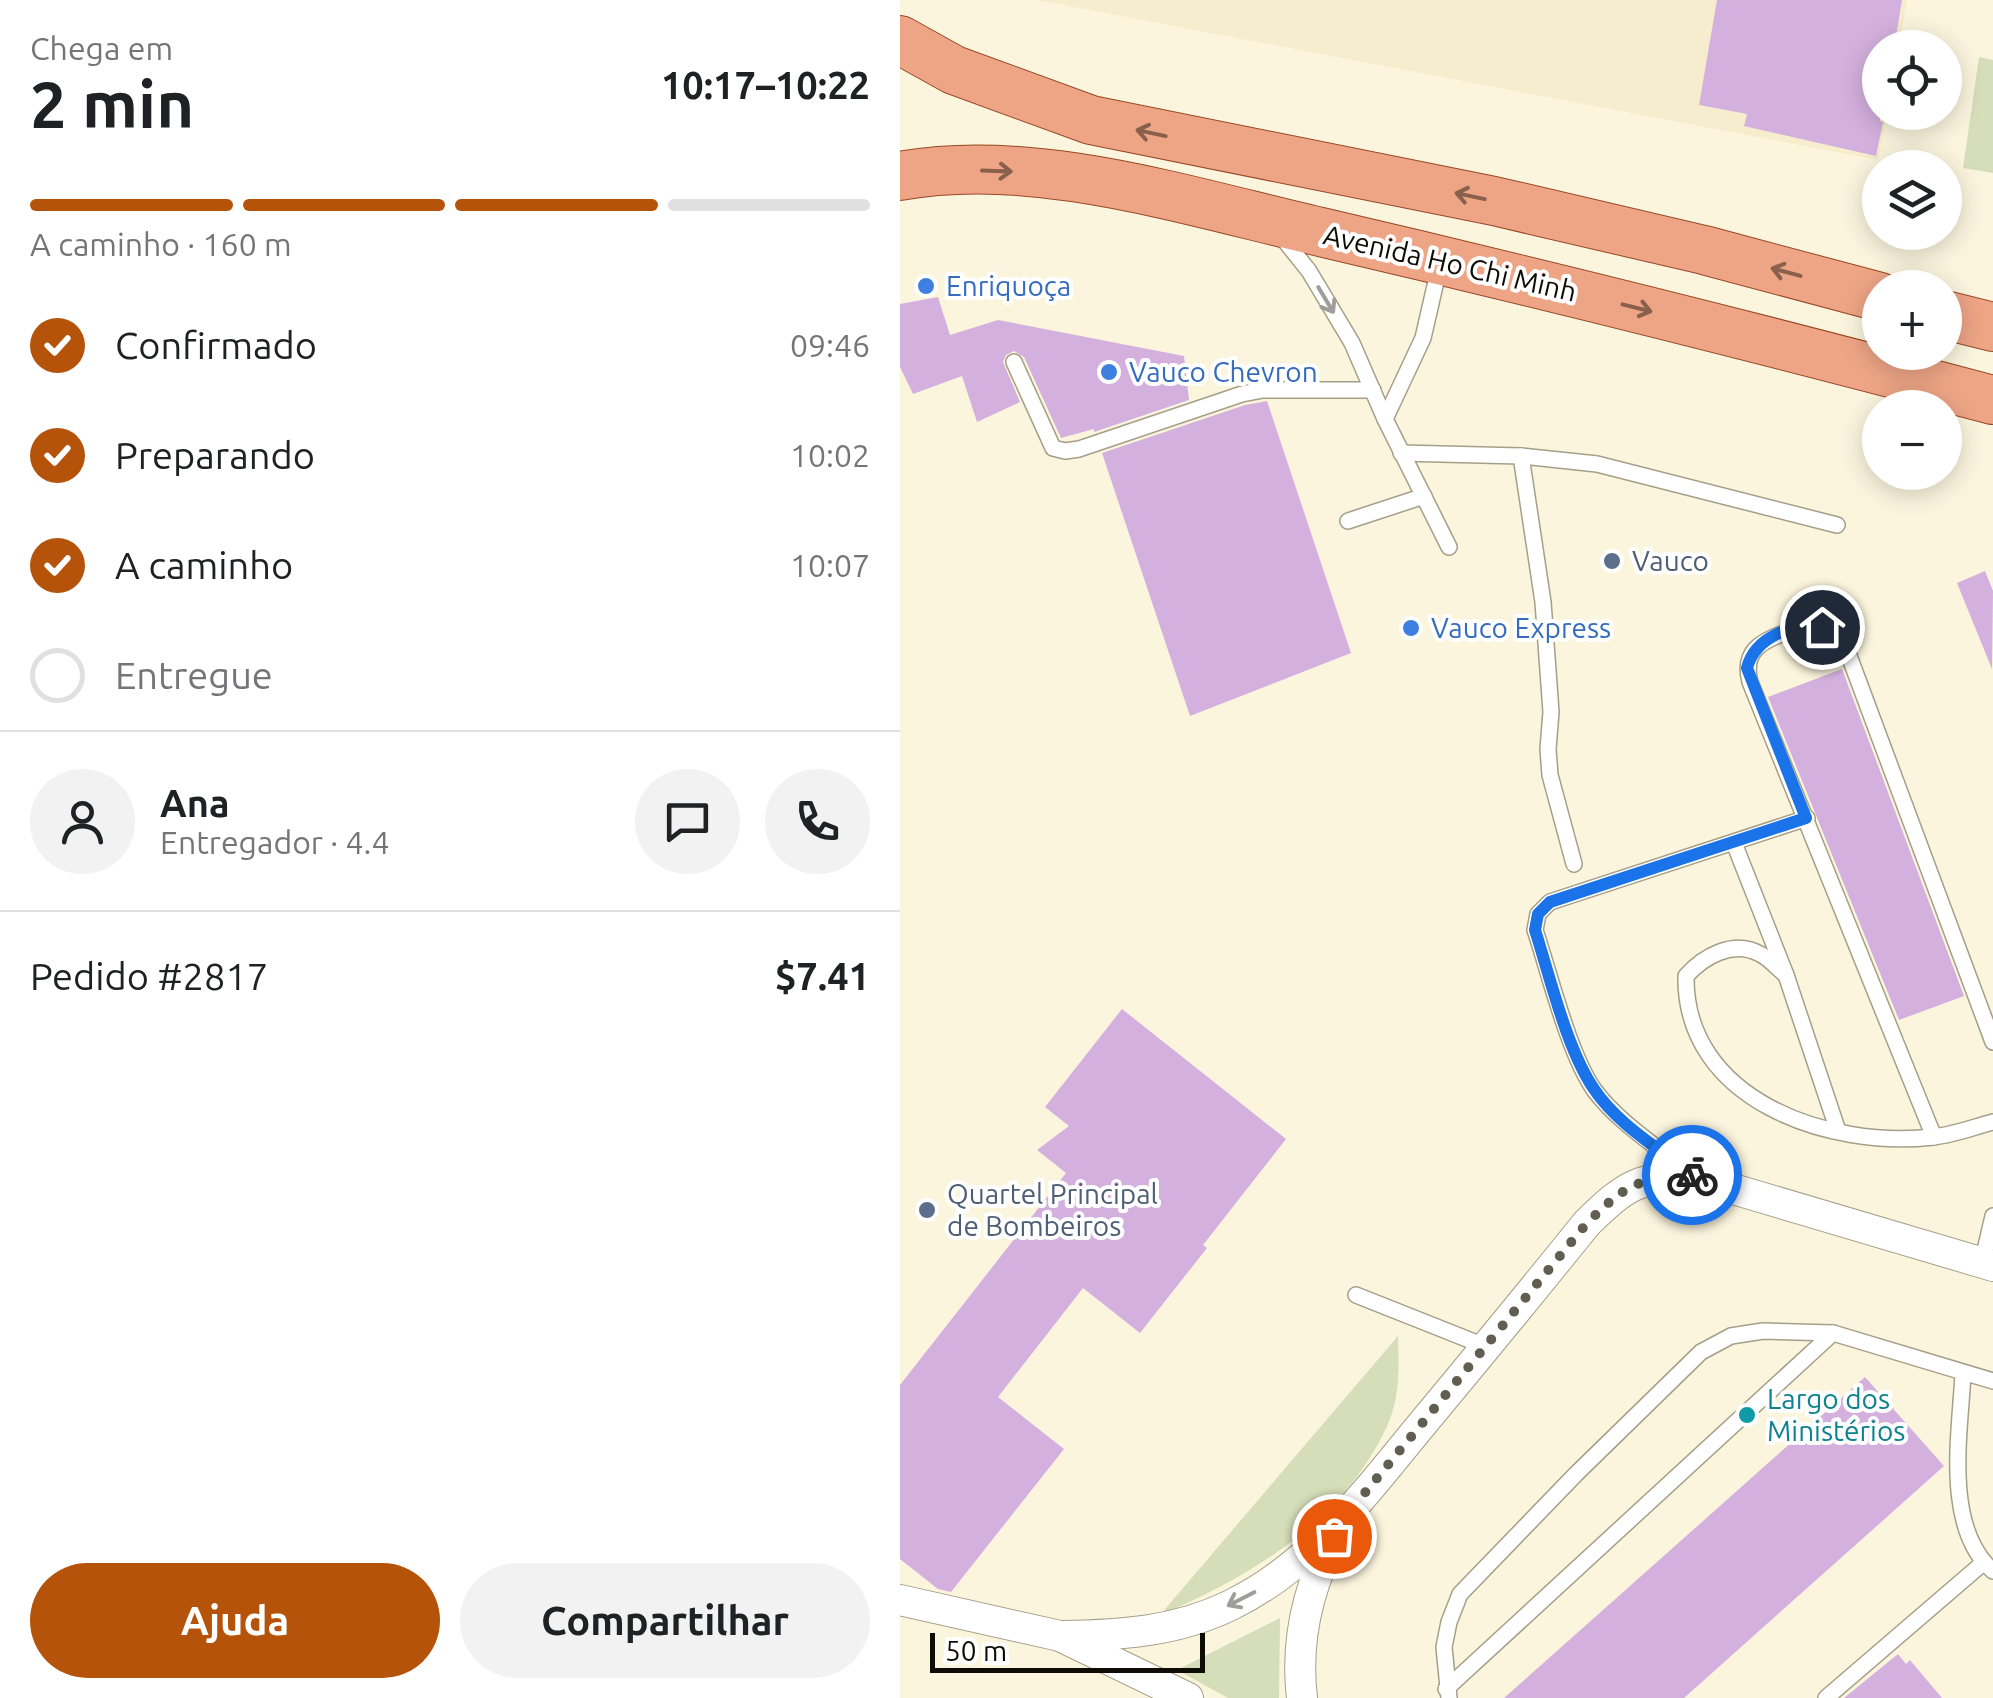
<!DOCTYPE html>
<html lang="pt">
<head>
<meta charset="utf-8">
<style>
	body { margin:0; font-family:Ubuntu,sans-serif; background:#f2f2f2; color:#202124; height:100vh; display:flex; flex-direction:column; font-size:38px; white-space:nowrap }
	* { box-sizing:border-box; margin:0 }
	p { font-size:32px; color:#757577 }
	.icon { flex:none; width:55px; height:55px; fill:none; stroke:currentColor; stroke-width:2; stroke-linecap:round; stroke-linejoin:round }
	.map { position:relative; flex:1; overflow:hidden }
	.details { display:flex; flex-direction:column; background:#fff; width:900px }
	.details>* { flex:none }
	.buttons { position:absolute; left:962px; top:30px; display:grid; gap:20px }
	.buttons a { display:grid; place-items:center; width:100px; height:100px; border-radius:50%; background:#fff; box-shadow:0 5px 25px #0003; font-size:50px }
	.scale { position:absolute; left:30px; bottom:25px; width:275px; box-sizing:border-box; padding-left:10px; border:5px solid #0e0c05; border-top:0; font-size:28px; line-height:35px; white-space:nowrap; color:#0e0c05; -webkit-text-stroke:8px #fff; paint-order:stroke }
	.pin { position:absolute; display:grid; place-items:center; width:85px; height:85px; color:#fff; margin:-42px; border:5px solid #fff; border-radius:50%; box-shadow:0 2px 10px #0007 }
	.courier { position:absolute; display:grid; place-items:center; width:100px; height:100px; margin:-50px; border:8px solid #1a73e8; border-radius:50%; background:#fff; color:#222; box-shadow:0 2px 12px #0007 }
	.headline em { font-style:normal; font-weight:700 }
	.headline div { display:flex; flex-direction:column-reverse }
	.headline { display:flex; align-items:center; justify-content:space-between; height:170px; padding:0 30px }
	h1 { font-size:65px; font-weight:700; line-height:75px }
	.bar { display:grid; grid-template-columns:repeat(4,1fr); gap:15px 10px; align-content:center; height:120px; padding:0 30px }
	.bar i { height:12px; border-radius:8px; background:#e0e0e0 }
	.bar .active { background:#b45309 }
	.bar p { grid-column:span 4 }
	.line { display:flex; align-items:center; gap:25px; padding:0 30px; border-top:2px solid #e0e0e0 }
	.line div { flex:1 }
	.round { display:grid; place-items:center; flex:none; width:105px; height:105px; border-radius:52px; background:#f2f2f2 }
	ol { padding:0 30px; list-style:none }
	li { display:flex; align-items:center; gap:30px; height:110px }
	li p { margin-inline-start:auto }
	li .icon { padding:10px; border-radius:50%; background:#b45309; color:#fff; stroke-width:4 }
	li:last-child { color:#757577 }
	li i { width:55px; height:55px; border:5px solid #e0e0e0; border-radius:50% }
	.action { display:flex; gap:20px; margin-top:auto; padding:20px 30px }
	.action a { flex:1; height:115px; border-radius:60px; background:#b45309; color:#fff; font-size:40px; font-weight:700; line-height:115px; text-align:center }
	.action a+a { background:#f2f2f2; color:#202124 }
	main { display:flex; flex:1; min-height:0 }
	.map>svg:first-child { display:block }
	.built { fill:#f6edce }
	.green { fill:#d6ddb9 }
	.building { fill:#d4b0de }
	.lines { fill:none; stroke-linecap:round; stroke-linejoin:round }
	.service-casing { stroke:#a59f89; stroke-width:18 }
	.minor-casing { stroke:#a59f89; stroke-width:32 }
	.primary-casing { stroke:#984824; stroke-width:50 }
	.service { stroke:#fff; stroke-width:15 }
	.minor { stroke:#fff; stroke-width:30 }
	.primary { stroke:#eea586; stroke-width:48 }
	.oneway { stroke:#89604c }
	.oneway2 { stroke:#9f9e9b }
	.done { stroke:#615e51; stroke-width:10; stroke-dasharray:0 18 }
	.route { stroke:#1a73e8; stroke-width:12 }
	.shop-dot { fill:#3f7fe0; stroke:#fff; stroke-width:4 }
	.service-dot { fill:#5c6f8a; stroke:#fff; stroke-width:4 }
	.culture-dot { fill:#0f9aa8; stroke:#fff; stroke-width:4 }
	.labels { text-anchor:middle; stroke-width:8; stroke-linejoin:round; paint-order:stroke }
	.street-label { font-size:28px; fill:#0e0c05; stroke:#fff }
	.shop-label { font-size:28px; fill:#366cbe; stroke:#fff; text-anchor:start }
	.service-label { font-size:28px; fill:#4e5e75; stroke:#fff; text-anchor:start }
	.culture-label { font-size:28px; fill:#0d838f; stroke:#fff; text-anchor:start }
</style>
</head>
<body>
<main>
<section class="details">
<div class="headline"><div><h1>2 min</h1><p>Chega em</p></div><em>10:17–10:22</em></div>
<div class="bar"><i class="active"></i><i class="active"></i><i class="active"></i><i></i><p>A caminho · 160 m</p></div>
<ol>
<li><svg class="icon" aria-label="check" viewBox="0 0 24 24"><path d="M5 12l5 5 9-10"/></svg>Confirmado<p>09:46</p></li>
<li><svg class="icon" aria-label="check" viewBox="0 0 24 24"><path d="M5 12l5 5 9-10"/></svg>Preparando<p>10:02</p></li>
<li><svg class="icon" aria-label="check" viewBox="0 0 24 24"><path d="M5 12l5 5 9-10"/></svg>A caminho<p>10:07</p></li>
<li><i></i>Entregue</li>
</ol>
<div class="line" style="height:180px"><a class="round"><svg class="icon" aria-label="person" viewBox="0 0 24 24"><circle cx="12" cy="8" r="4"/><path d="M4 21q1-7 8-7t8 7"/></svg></a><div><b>Ana</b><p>Entregador · 4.4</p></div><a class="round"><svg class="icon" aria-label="chat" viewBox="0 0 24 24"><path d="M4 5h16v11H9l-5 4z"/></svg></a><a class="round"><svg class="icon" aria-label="phone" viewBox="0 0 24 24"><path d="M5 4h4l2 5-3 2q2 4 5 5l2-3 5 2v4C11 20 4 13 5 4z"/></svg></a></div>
<div class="line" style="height:130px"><div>Pedido #2817</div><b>$7.41</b></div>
<div class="action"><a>Ajuda</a><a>Compartilhar</a></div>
</section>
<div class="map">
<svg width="1093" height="1698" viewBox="0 0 1093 1698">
	<rect width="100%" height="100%" fill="#fcf5de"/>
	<polygon class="built" points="137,0 1007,0 999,47 980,48 980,112 987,113 978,160"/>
	<g class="green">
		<polygon points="1079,57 1093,60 1093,173 1063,168"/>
		<path d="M 498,1336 C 499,1363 500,1393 490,1419 C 449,1517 353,1576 260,1615 Z"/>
		<polygon points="380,1618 379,1698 328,1698 277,1670"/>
	</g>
	<g class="building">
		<polygon points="817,0 1002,0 994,48 980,48 980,121 983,122 976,156 844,126 847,114 799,105"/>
		<polygon points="38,297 50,335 98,320 284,356 289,400 194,432 194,429 161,438 124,357 114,351 106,355 103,362 120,402 77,422 62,376 13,394 0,367 0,304"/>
		<polygon points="367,401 451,653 290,716 202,453 345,405"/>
		<polygon points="1085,571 1093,591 1092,669 1057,583"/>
		<polygon points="942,669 1064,996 999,1020 868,697"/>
		<polygon points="222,1009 386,1139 303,1245 307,1248 240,1333 183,1288 98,1397 164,1449 51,1592 38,1589 0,1559 0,1385 166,1173 137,1150 169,1126 145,1107"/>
		<polygon points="965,1377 1044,1466 784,1698 604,1698"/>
		<polygon points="998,1654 1006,1664 1010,1660 1042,1698 944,1698"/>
	</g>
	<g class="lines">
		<g class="service-casing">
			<g id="service">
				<polyline points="381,236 409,271 452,343 485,419 549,547"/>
				<polyline points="114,362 153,448 165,451 179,449 342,394 363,390 473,390"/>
				<polyline points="485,419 523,338 540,264"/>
				<polyline points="501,453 621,456 697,464 937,525"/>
				<polyline points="621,456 643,602 651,712 648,749 650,775 674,864"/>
				<polyline points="448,521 524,496"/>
				<polyline points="834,843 886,975 938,1131"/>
				<path d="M 886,975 C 878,969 869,958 860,954 C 833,939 803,957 786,976 C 784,1100 929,1149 1033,1137 C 1053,1135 1074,1127 1093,1122"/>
				<path d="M 1034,1137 L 850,682 C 842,651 861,641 887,632 C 898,628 907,624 919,627 C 930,630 937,637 945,645 L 1093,1042"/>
				<path d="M 789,1173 C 758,1147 719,1123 695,1091 C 669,1055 650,975 635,930 L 638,914 L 650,902 L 907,818"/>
				<polyline points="1082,1263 1093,1216"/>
				<polyline points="456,1295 587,1347"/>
				<path d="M 1063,1374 C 1060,1433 1043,1528 1093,1571"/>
				<polyline points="546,1689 933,1333"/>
				<polyline points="549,1698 544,1647 549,1622 560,1594 676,1474 801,1352 831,1336 863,1331 933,1333 1093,1381"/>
				<polyline points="926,1698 1083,1563"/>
			</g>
		</g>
		<g class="minor-casing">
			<g id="minor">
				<polyline points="0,1600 160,1636 288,1698"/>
				<path d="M 160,1636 C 221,1635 276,1632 331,1605 C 413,1565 466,1492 523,1423 C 578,1357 633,1290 687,1223 C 726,1185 740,1175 796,1178 L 1093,1266"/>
				<path d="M 402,1698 C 395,1640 409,1584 436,1533"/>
			</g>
		</g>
		<g class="primary-casing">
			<g id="primary">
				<polyline points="0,40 54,70 191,120 594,201 804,250 980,297"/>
				<path d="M 0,176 C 135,151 293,203 425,233 C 648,285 871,341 1093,400"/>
				<polyline points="1045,315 1093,327"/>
			</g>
		</g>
		<use href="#service" class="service"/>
		<use href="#minor" class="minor"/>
		<use href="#primary" class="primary"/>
	</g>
	<defs><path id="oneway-shaft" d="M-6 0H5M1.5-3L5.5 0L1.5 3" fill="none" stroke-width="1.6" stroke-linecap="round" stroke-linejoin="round" transform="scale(2.5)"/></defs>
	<g class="oneway">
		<use href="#oneway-shaft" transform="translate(251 133) rotate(-168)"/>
		<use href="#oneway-shaft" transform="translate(97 171) rotate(2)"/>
		<use href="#oneway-shaft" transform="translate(570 196) rotate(-168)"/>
		<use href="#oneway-shaft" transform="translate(886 272) rotate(-165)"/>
		<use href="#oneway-shaft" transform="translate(737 308) rotate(14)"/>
	</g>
	<g class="oneway2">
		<use href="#oneway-shaft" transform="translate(426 300) rotate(59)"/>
		<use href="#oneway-shaft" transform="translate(341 1599) rotate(153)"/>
	</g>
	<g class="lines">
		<path class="done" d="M 434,1536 L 445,1517 L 687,1223 C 726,1185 740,1175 796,1178 L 792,1175"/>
		<path class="route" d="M 792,1175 C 760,1149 717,1124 694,1089 C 667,1050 650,977 635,930 L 638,914 L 650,902 L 906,818 L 847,668 C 855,637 892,623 922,627"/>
	</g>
	<g class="shop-dot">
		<circle cx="26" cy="286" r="10"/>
		<circle cx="209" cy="372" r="10"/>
		<circle cx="511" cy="628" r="10"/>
	</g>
	<g class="service-dot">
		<circle cx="712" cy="561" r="10"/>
		<circle cx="27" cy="1210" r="10"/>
	</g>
	<circle class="culture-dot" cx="847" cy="1415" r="10"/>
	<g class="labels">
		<g class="street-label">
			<text transform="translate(550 263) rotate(13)" y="10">Avenida Ho Chi Minh</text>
		</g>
		<g class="shop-label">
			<text x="46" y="296">Enriquoça</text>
			<text x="229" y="382">Vauco Chevron</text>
			<text x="531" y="638">Vauco Express</text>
		</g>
		<g class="service-label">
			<text x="732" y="571">Vauco</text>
			<text x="47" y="1204">Quartel Principal<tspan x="47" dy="32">de Bombeiros</tspan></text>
		</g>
		<g class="culture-label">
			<text x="867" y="1409">Largo dos<tspan x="867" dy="32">Ministérios</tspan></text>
		</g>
	</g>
</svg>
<div class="buttons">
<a><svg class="icon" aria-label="locate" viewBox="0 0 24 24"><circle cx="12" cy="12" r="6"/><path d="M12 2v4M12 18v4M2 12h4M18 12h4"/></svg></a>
<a><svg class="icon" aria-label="layers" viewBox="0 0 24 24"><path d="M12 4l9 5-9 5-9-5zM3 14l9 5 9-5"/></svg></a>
<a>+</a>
<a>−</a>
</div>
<div class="scale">50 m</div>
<div class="pin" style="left:434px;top:1536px;background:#ea580c"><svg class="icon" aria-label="bag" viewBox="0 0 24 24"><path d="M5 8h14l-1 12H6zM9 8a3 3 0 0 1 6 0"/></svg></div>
<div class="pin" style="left:922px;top:627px;background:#1f2937"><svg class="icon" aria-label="home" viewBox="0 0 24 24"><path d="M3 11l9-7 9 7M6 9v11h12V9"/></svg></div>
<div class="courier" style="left:792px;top:1175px"><svg class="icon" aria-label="bike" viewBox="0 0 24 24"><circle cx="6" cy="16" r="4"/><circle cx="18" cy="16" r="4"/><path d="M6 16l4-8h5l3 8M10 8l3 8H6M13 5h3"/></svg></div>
</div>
</main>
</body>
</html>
